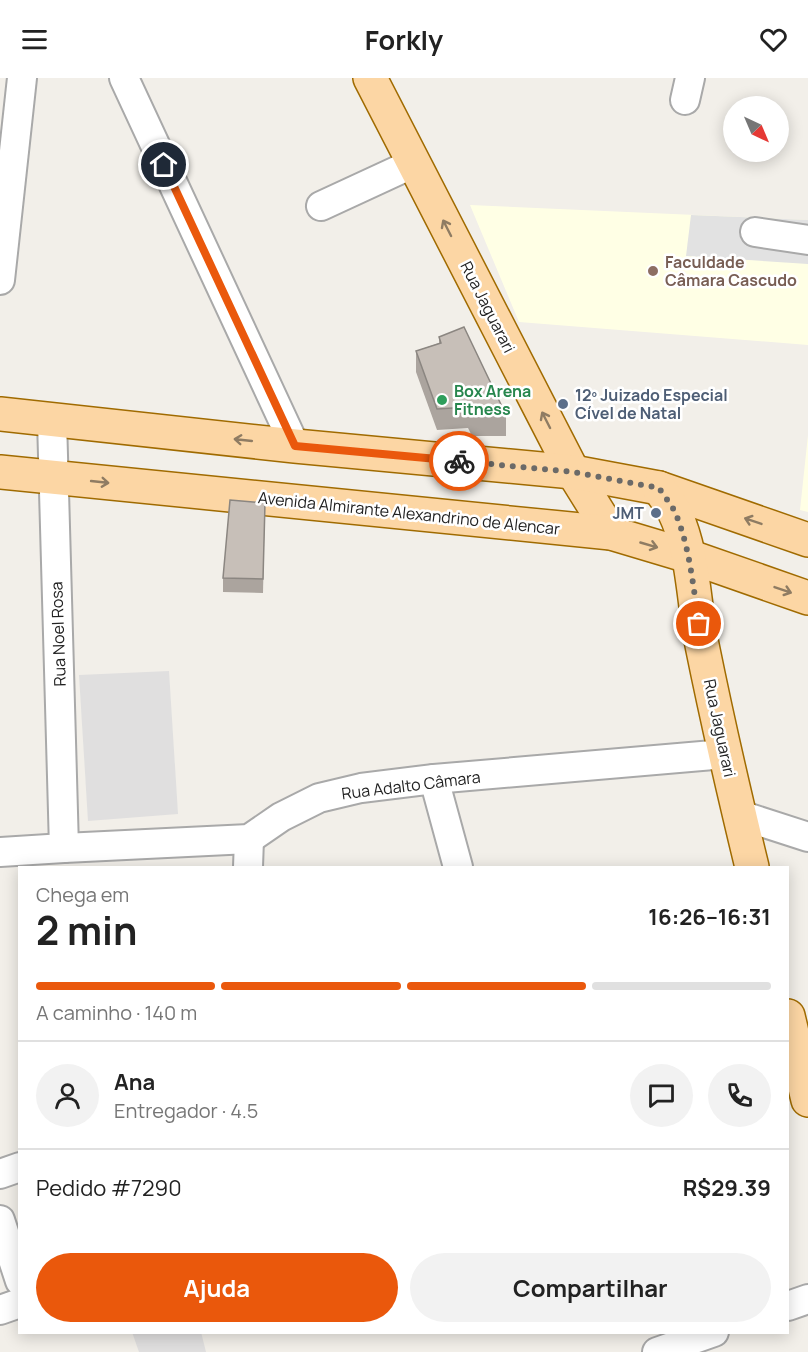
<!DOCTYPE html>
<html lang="pt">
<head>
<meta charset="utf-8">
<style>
	body { margin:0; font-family:Manrope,sans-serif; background:#f2f2f2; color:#222; height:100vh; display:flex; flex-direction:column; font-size:22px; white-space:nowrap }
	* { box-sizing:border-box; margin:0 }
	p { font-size:20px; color:#767676 }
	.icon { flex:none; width:33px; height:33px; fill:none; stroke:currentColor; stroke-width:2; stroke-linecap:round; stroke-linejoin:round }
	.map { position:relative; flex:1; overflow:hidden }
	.drawer { position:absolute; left:18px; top:788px; width:771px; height:468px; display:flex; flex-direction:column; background:#fff; border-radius:0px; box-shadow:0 3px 15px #0003 }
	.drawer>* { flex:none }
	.needle { width:39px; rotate:136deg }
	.controls { position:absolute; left:723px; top:18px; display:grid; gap:12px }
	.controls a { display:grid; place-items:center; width:66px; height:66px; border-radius:50%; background:#fff; box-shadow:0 3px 15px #0003; font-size:30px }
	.pin { position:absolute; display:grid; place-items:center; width:51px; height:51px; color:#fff; margin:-26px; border:3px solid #fff; border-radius:50%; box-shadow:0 2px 6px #0007 }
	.courier { position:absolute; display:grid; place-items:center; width:60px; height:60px; margin:-30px; border:4px solid #ea580c; border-radius:50%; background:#fff; color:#222; box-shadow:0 2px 8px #0007 }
	.headline em { font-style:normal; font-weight:700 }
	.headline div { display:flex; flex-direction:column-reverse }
	.headline { display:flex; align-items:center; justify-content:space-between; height:102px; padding:0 18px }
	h1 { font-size:39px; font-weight:700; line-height:45px }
	.bar { display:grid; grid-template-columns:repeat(4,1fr); gap:9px 6px; align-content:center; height:72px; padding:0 18px }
	.bar i { height:8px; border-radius:4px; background:#e0e0e0 }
	.bar .selected { background:#ea580c }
	.bar p { grid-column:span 4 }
	.line { display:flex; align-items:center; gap:15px; padding:0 18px; border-top:2px solid #e0e0e0 }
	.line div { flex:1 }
	.round { display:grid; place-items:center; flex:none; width:63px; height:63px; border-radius:32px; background:#f2f2f2 }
	.action { display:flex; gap:12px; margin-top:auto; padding:12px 18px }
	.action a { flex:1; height:69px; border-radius:36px; background:#ea580c; color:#fff; font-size:24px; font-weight:700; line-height:69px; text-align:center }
	.action a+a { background:#f2f2f2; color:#222 }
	header { display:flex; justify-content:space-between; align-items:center; height:78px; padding:0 18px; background:#fff; font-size:27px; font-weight:700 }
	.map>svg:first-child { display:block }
	.residential { fill:#e0dfdf }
	.education { fill:#ffffe5 }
	.parking { fill:#e2e2e2 }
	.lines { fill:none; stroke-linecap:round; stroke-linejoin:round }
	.minor-casing { stroke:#a9a9a9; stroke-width:32 }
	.major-casing { stroke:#a06b00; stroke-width:36 }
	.minor { stroke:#fff; stroke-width:28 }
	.major { stroke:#fcd6a4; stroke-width:33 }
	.wall { fill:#aba49e }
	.building { fill:#c7bfb8; stroke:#8b8681; stroke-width:1.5 }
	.oneway { stroke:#8f7c63 }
	.done { stroke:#6b6a68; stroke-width:6; stroke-dasharray:0 10.8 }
	.route { stroke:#ea580c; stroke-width:8 }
	.education-dot { fill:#8d6e63; stroke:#fff; stroke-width:2 }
	.leisure-dot { fill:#2e9e5b; stroke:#fff; stroke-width:2 }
	.service-dot { fill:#5c6f8a; stroke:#fff; stroke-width:2 }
	.labels { text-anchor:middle; stroke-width:5; stroke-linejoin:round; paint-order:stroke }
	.education-label { font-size:16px; font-weight:bold; fill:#785e54; stroke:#fff; text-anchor:start }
	.street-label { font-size:16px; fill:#222; stroke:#fff }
	.leisure-label { font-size:16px; font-weight:bold; fill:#27864d; stroke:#fff; text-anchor:start }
	.service-label { font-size:16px; font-weight:bold; fill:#4e5e75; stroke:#fff; text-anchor:start }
</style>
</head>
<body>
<header><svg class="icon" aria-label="menu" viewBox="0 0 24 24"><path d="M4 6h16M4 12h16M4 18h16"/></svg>Forkly<svg class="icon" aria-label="heart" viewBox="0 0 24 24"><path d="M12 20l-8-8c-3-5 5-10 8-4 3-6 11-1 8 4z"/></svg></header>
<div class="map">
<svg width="808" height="1274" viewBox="0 0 808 1274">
	<rect width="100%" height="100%" fill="#f2efe9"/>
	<g class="residential">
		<polygon points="169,593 178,736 88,743 79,597"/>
		<polygon points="132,1254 201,1254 206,1274 139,1274"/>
	</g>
	<g class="education">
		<polygon points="470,127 808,142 808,267 519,244"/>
		<polygon points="808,357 808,434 800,432"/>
	</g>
	<polygon class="parking" points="691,137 808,142 808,186 686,178"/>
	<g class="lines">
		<g class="minor-casing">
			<g id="minor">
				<polyline points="124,0 295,368"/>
				<polyline points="685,22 690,0"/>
				<polyline points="321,128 414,85"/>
				<polyline points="755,154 808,162"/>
				<polyline points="0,202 22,0"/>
				<polyline points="52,342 64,770"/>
				<polyline points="434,701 458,789"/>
				<polyline points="740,737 808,759"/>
				<polyline points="0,774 64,770 249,761 281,739 319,720 361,710 434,701 725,676"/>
				<polyline points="248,789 249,761"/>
				<polyline points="0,1096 20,1089"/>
				<polyline points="0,1142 20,1203"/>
				<polyline points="788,1228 808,1221"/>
				<polyline points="0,1232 20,1225"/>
				<polyline points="657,1274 714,1254"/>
			</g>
		</g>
		<g class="major-casing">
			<g id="major">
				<polyline points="370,0 573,394 611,455"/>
				<polyline points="0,336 295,368 573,394 659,410 808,462"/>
				<polyline points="0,394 611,455 688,478 808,520"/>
				<path d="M 659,410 C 664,418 670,425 674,433 C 694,474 693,523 702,567 C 717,641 734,715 752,789"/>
				<polyline points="788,938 808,1022"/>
			</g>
		</g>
		<use href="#minor" class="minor"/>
		<use href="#major" class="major"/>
	</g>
	<g class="wall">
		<polygon points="439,259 506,337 506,358 472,358 468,350 437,352 416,294 416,273 439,265"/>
		<polygon points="265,425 263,515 223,514 223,500"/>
	</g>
	<g class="building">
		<polygon points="464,249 506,337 472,337 468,329 437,331 416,273 441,265 439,259"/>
		<polygon points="230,422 265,425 263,501 223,500"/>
	</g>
	<defs><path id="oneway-shaft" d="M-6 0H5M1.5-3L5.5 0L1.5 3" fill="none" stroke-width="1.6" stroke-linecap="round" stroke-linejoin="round" transform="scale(1.5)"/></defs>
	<g class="oneway">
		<use href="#oneway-shaft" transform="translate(447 150) rotate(-117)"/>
		<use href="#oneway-shaft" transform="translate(546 342) rotate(-117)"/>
		<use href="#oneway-shaft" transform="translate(243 362) rotate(-174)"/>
		<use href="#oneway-shaft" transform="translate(100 404) rotate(6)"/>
		<use href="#oneway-shaft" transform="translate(753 443) rotate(-161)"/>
		<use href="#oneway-shaft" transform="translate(649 467) rotate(16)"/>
		<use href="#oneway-shaft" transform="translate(783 512) rotate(19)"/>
	</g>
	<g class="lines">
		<path class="done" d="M 459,383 L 573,394 L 659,410 C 664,418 671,426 675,434 C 690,469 693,509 699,546"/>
		<polyline class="route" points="164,87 295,368 459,383"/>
	</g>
	<circle class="education-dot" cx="653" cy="193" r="6"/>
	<circle class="leisure-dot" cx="442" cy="322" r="6"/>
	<g class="service-dot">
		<circle cx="563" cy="326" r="6"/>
		<circle cx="656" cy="435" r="6"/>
	</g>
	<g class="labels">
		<g class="education-label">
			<text x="665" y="190">Faculdade<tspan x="665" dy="18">Câmara Cascudo</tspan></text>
		</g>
		<g class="street-label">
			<text transform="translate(488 229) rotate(63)" y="6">Rua Jaguarari</text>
			<text transform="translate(409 435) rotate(6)" y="6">Avenida Almirante Alexandrino de Alencar</text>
			<text transform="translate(58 556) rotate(-92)" y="6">Rua Noel Rosa</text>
			<text transform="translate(720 650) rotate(78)" y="6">Rua Jaguarari</text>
			<text transform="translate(411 707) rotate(-7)" y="6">Rua Adalto Câmara</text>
		</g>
		<g class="leisure-label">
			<text x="454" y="319">Box Arena<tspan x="454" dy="18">Fitness</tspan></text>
		</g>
		<g class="service-label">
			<text x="575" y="323">12º Juizado Especial<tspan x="575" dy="18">Cível de Natal</tspan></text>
			<text x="644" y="441" text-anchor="end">JMT</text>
		</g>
	</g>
</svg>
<div class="controls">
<a><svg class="needle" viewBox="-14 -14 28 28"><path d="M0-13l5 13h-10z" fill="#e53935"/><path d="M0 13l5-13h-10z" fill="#767676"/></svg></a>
</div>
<div class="pin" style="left:699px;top:546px;background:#ea580c"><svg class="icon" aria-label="bag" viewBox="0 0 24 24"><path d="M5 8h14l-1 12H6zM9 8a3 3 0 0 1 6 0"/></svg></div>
<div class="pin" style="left:164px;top:87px;background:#1f2937"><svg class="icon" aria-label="home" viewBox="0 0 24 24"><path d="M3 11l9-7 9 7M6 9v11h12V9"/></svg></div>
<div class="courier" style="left:459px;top:383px"><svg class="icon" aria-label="bike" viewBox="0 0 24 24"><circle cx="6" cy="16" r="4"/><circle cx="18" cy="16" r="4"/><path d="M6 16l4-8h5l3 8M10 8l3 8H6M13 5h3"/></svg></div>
<section class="drawer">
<div class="headline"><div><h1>2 min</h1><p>Chega em</p></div><em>16:26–16:31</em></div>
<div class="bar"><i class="selected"></i><i class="selected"></i><i class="selected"></i><i></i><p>A caminho · 140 m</p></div>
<div class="line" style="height:108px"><a class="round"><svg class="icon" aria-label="person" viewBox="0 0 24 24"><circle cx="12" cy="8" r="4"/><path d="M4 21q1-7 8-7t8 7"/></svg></a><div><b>Ana</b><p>Entregador · 4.5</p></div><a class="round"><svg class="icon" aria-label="chat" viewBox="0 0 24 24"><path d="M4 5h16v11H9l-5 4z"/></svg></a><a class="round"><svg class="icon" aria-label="phone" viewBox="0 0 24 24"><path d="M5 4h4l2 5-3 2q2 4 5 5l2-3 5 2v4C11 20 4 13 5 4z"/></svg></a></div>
<div class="line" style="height:78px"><div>Pedido #7290</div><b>R$29.39</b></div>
<div class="action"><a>Ajuda</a><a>Compartilhar</a></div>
</section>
</div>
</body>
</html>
